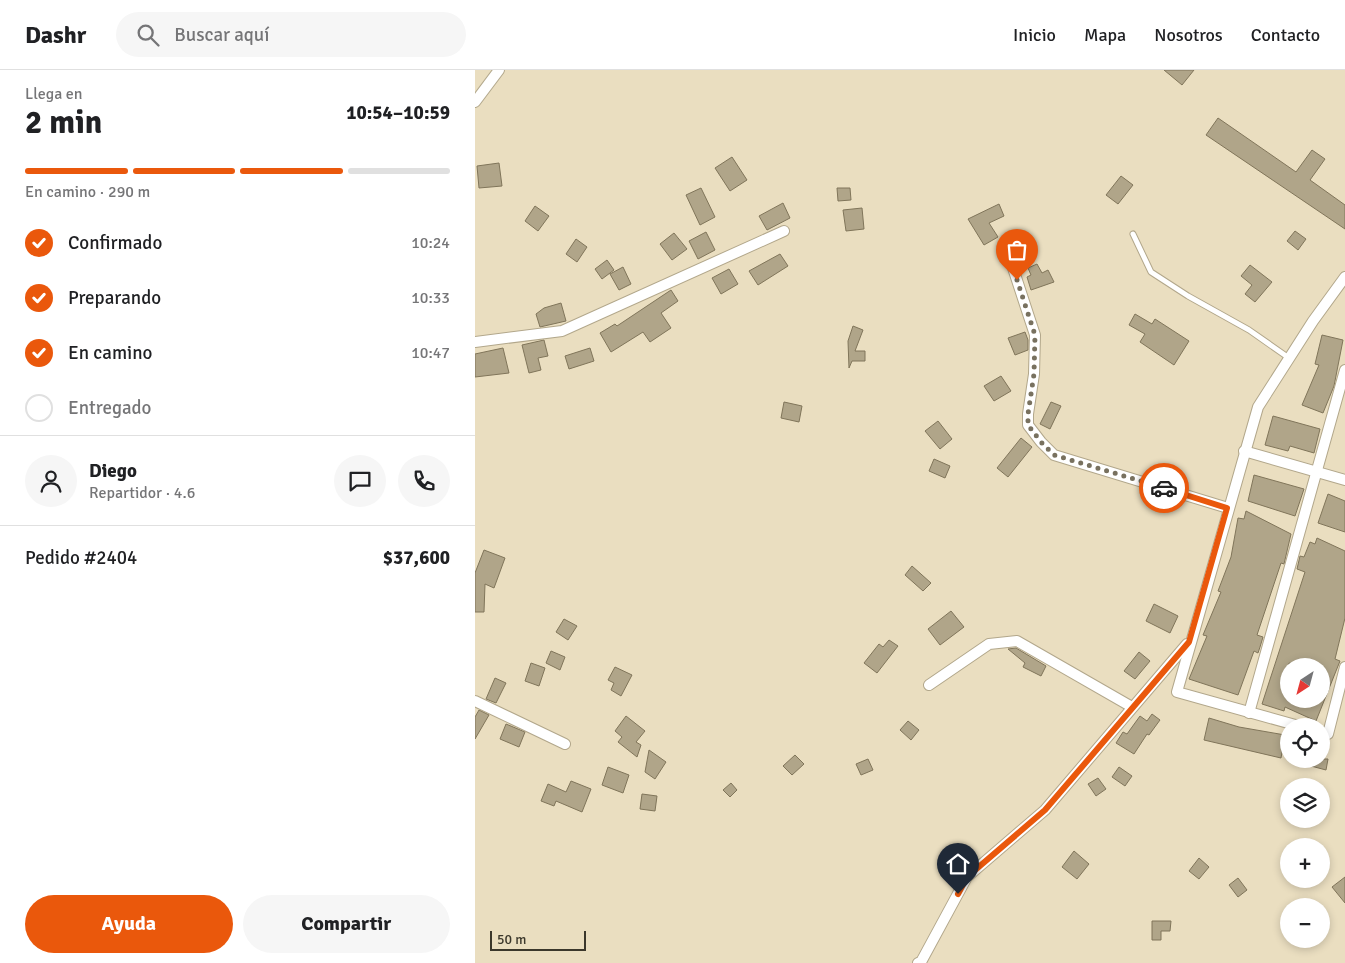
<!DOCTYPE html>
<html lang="es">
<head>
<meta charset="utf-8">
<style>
	body { margin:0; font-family:Signika,sans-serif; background:#f6f6f6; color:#202124; height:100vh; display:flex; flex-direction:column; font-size:19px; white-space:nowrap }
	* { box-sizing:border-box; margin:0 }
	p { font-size:16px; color:#757577 }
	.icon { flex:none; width:28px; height:28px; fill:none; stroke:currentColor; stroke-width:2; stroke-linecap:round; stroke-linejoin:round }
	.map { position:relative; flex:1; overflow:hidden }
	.side { display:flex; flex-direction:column; background:#fff; width:475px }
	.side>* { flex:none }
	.needle { width:32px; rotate:216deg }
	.controls { position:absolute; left:805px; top:588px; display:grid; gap:10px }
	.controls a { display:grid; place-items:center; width:50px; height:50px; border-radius:50%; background:#fff; box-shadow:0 2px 8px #0003; font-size:25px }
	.scale { position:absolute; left:15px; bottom:12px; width:96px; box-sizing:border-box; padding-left:5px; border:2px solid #3b372b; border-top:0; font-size:14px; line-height:18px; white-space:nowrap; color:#3b372b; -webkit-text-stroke:4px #eadec0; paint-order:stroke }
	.pin { position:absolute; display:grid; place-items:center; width:42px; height:42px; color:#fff; margin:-51px -21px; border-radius:50% 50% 50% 0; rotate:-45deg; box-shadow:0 0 5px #0007 }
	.pin .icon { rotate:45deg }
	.courier { position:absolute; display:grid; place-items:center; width:50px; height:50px; margin:-25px; border:4px solid #ea580c; border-radius:50%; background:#fff; color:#222; box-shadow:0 1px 6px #0007 }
	.summary em { font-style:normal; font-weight:800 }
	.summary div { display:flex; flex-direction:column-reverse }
	.summary { display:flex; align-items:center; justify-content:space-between; height:85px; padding:0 25px }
	h1 { font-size:32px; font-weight:800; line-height:38px }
	.bar { display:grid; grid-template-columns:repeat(4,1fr); gap:8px 5px; align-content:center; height:60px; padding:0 25px }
	.bar i { height:6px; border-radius:4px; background:#e0e0e0 }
	.bar .selected { background:#ea580c }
	.bar p { grid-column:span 4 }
	.line { display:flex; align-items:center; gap:12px; padding:0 25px; border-top:1px solid #e0e0e0 }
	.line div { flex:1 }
	.round { display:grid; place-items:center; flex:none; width:52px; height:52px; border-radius:26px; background:#f6f6f6 }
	ol { padding:0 25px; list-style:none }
	li { display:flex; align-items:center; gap:15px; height:55px }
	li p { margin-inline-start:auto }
	li .icon { padding:5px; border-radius:50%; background:#ea580c; color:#fff; stroke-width:4 }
	li:last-child { color:#757577 }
	li i { width:28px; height:28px; border:2px solid #e0e0e0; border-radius:50% }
	.action { display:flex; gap:10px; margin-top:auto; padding:10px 25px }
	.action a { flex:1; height:58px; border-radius:30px; background:#ea580c; color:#fff; font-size:20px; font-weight:800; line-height:58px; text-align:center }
	.action a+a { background:#f6f6f6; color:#202124 }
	header { display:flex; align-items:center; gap:30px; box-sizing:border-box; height:70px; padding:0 25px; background:#fff; border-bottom:1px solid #e0e0e0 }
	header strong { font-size:24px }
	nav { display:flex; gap:28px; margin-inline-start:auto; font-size:18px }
	.search { width:350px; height:45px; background:#f6f6f6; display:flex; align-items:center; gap:12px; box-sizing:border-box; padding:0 18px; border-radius:28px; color:#757577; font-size:19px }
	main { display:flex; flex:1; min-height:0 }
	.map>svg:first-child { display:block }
	.building { fill:#b0a589; stroke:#80755a; fill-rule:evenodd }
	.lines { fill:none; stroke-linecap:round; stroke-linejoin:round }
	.service-casing { stroke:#b2a78b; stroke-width:7 }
	.minor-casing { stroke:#b2a78b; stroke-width:12 }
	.service { stroke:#fff; stroke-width:5 }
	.minor { stroke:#fff; stroke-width:10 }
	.done { stroke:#78715f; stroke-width:5; stroke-dasharray:0 9 }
	.route { stroke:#ea580c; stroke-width:6 }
</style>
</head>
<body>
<header>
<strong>Dashr</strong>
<div class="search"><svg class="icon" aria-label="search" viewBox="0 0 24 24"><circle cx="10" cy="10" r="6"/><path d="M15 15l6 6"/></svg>Buscar aquí</div>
<nav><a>Inicio</a><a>Mapa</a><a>Nosotros</a><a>Contacto</a></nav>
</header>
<main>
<section class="side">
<div class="summary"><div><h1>2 min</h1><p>Llega en</p></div><em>10:54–10:59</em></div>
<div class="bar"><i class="selected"></i><i class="selected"></i><i class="selected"></i><i></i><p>En camino · 290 m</p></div>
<ol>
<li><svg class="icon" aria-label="check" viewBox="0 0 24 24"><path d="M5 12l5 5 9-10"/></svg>Confirmado<p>10:24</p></li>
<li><svg class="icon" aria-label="check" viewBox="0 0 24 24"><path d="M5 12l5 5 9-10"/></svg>Preparando<p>10:33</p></li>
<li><svg class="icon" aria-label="check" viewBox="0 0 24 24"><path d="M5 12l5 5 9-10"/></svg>En camino<p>10:47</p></li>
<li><i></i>Entregado</li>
</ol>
<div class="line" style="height:90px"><a class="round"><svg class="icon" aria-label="person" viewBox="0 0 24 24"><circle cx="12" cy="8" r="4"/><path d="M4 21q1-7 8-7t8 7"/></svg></a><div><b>Diego</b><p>Repartidor · 4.6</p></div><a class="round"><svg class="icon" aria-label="chat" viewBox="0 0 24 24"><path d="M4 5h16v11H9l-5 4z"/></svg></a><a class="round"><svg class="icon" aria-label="phone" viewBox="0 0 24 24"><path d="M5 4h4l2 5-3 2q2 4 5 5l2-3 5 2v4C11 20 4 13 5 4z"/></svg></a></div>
<div class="line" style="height:65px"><div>Pedido #2404</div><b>$37,600</b></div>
<div class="action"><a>Ayuda</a><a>Compartir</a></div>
</section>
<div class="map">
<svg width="870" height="893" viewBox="0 0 870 893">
	<rect width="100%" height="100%" fill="#eadec0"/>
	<g class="building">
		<polygon points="689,0 719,0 707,15"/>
		<polygon points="743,48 821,102 837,80 850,89 835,110 870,135 870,159 731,65"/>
		<polygon points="257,87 272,110 255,121 240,98"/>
		<polygon points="24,93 27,116 4,118 2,96"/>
		<polygon points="646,106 658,115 643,134 631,125"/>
		<polygon points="226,118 240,147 225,155 211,125"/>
		<polygon points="362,118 375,118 376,130 363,131"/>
		<polygon points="308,133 315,148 292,160 284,146"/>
		<polygon points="524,134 529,146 514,153 523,167 509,175 493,149"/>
		<polygon points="60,136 74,146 63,161 50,151"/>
		<polygon points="387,138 389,159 371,161 368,140"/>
		<polygon points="820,161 831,169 823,180 812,171"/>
		<polygon points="231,162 240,180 223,189 214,171"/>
		<polygon points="199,163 212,179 197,190 185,174"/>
		<polygon points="101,169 112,177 102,192 91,184"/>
		<polygon points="305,184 313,196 283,215 274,201"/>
		<polygon points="132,190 139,200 127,209 120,199"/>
		<polygon points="562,194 567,203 573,200 579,212 556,220 552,207 556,205 553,198"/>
		<polygon points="775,195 797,212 780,232 770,224 777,215 766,206"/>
		<polygon points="148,197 156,214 144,220 135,204"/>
		<polygon points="254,199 263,214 246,224 237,208"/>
		<polygon points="196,220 203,231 186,243 196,258 175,272 168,262 136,282 125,263 140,254 142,256"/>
		<polygon points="86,233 91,251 65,257 61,244 69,238"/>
		<polygon points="660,244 677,254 680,249 714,271 699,295 665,272 670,264 654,255"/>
		<polygon points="378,256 388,260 380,281 390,281 390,291 377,291 374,298 373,271"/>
		<polygon points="550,262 553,270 553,280 540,285 533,268"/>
		<polygon points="847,265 868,270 859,316 848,343 827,335 844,295 840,294"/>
		<polygon points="69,270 73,286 63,288 66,300 54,303 47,275"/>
		<polygon points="28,278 34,303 0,307 0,284"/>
		<polygon points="115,278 119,291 94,299 90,286"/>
		<polygon points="526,306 536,321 519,331 509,316"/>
		<polygon points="309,332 327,336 324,352 306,348"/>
		<polygon points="576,332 586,336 575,359 565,354"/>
		<polygon points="798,346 845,359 839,383 815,376 813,381 790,375"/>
		<polygon points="463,351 477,369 465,379 450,361"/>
		<polygon points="546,368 557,377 533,407 522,398"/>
		<polygon points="459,389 475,396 470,408 454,401"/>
		<polygon points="779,405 829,419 820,446 773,431"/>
		<polygon points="853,424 870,431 870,462 843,453"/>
		<polygon points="771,441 816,464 809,494 806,493 782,565 788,567 785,577 783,583 779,581 763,625 714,609 732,566 728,565 746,522 743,521 756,487 763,448 769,449"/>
		<path d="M 842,468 L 870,481 L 870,548 L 860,589 L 865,591 L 841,651 L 810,637 L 809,641 L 787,634 L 830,502 L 822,499 L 825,486 L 829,487 L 835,472 L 840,474 ZM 814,593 L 826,596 L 846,596 L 846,629 L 814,629 Z"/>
		<polygon points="9,480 30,488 19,518 10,514 9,542 0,542 0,503"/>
		<polygon points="437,496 456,513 448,521 430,505"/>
		<polygon points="679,534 703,546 695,563 671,551"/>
		<polygon points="476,541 489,557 465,575 453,559"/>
		<polygon points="89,549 102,556 93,570 81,562"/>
		<polygon points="414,570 423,576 402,603 389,593 404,574 408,577"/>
		<polygon points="541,578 571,596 566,606 548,597 550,593 533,579"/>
		<polygon points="76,581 90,587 85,600 71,593"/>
		<polygon points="664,582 675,591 660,609 649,601"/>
		<polygon points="56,593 70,598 64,616 50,611"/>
		<polygon points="140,597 157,605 146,626 136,620 139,613 133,610"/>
		<polygon points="20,608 31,613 21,633 11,629"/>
		<polygon points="4,640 14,645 0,669 0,647"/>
		<polygon points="677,644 685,650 674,665 672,664 659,684 641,673 648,662 652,664 665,646 672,651"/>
		<polygon points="151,646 170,661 161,672 166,675 162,687 143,672 147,667 140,661"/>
		<polygon points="734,648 764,657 810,665 806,688 729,670"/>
		<polygon points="433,651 444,660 436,670 425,660"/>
		<polygon points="31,654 50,662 44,677 25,669"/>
		<polygon points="174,680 191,692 180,709 170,702"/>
		<polygon points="320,685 329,694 317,705 308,696"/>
		<polygon points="393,689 398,700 386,705 381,694"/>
		<polygon points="822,689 853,689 851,700 821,692"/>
		<polygon points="133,697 154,705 148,723 127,715"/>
		<polygon points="644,697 657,706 650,716 637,707"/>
		<polygon points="623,708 631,719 621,726 613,714"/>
		<polygon points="96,711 116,719 107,742 81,731 79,736 66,731 73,714 91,722"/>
		<polygon points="256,713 262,720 255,727 248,720"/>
		<polygon points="167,724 182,726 180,741 165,739"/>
		<polygon points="599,781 614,794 602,809 587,797"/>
		<polygon points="724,788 734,797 724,809 714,801"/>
		<polygon points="870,807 870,833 857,817"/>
		<polygon points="763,808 772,820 763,827 754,815"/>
		<polygon points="677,851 696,851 695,861 686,861 686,870 677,870"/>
	</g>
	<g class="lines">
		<g class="service-casing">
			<polyline id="service" points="658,164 676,202 713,226 774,260 814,288"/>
		</g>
		<g class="minor-casing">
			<g id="minor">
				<polyline points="0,32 24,0"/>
				<polyline points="536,192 560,265 559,304 553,344 553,355 566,372 579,385 753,438"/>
				<polyline points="0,272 87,261 309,161"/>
				<polyline points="769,381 870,410"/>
				<polyline points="454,615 514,574 542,571 657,637"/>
				<polyline points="0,631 90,674"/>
				<polyline points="774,643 870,300"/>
				<polyline points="824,656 702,622 783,337 838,251 870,207"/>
				<polyline points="846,662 853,664 870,597"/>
				<polyline points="443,893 446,892 492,807 570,740 712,574"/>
			</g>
		</g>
		<use href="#service" class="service"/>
		<use href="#minor" class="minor"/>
	</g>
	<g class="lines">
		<polyline class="done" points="542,210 560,265 559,304 553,344 553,355 566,372 579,385 689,418"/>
		<polyline class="route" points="483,824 492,807 570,740 714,572 752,438 689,418"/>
	</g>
</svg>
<div class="controls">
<a><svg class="needle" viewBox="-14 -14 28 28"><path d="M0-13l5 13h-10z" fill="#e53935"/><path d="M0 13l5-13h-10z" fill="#757577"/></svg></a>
<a><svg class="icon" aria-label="locate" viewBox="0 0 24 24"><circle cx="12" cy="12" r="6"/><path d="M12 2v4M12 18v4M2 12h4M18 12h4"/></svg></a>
<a><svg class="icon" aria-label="layers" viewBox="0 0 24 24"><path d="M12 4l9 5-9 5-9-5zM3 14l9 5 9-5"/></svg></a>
<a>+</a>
<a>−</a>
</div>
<div class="scale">50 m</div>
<div class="pin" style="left:542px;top:210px;background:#ea580c"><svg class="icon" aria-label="bag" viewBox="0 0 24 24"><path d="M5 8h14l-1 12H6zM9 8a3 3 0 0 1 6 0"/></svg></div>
<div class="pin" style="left:483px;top:824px;background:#1f2937"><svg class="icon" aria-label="home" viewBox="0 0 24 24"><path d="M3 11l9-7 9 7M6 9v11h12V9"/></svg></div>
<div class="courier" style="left:689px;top:418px"><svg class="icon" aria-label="car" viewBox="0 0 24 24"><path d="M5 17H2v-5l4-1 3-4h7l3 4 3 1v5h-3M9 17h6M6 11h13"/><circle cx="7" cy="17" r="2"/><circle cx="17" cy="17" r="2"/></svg></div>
</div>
</main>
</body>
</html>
